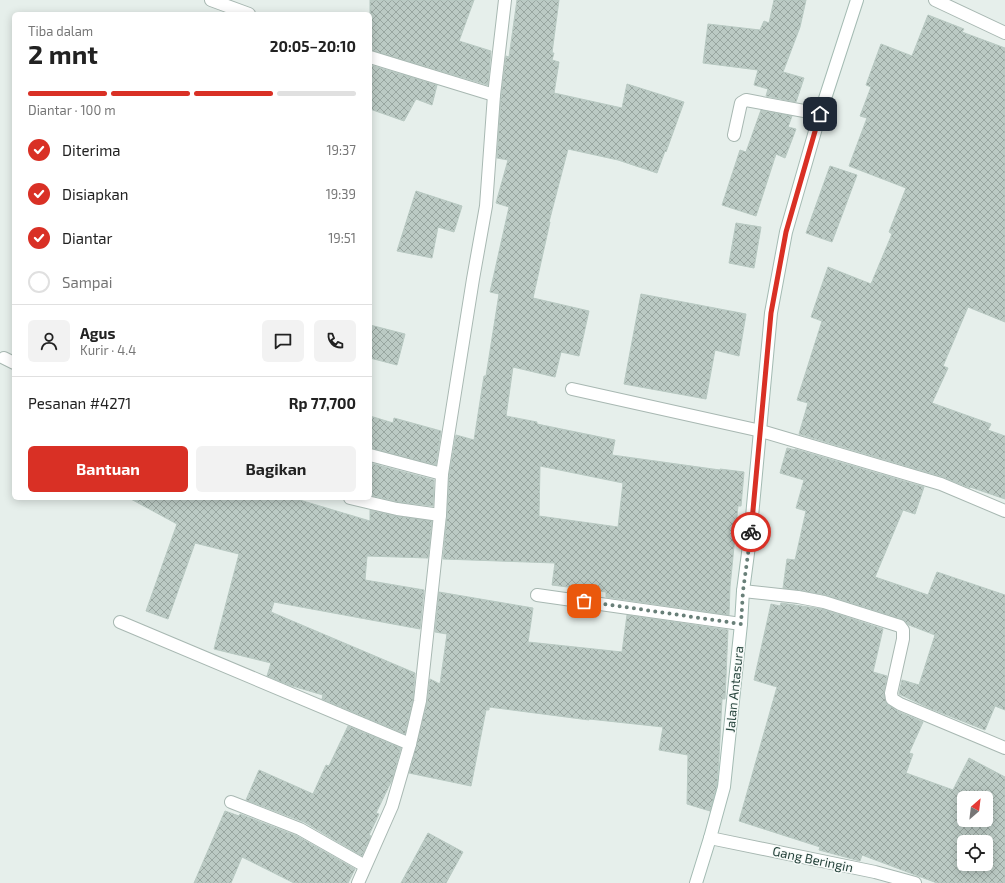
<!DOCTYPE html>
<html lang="id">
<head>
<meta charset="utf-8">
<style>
	body { margin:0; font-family:"Exo 2",sans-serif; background:#f2f2f2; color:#222; height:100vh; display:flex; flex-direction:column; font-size:15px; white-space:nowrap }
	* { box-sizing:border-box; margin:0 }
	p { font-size:13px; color:#767676 }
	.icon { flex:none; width:22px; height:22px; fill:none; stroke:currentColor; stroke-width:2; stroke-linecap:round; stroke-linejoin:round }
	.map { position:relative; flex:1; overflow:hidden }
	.details { position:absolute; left:12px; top:12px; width:360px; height:488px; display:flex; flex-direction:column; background:#fff; border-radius:6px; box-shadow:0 2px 10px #0003 }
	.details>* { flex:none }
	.needle { width:26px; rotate:28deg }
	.buttons { position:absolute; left:957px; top:791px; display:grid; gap:8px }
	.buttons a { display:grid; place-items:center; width:36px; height:36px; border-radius:6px; background:#fff; box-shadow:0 2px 10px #0003; font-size:20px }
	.pin { position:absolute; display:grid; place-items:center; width:34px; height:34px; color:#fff; margin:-17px; border-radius:8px; box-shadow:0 2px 6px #0006 }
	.courier { position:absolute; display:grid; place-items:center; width:40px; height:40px; margin:-20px; border:3px solid #d93025; border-radius:50%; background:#fff; color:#222; box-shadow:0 1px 5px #0007 }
	.overview em { font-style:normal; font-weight:700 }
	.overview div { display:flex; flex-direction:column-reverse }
	.overview { display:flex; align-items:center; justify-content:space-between; height:68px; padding:0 16px }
	h1 { font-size:26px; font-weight:700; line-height:30px }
	.bar { display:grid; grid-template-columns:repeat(4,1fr); gap:6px 4px; align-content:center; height:48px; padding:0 16px }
	.bar i { height:5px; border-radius:3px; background:#e0e0e0 }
	.bar .active { background:#d93025 }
	.bar p { grid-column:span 4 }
	.line { display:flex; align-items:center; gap:10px; padding:0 16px; border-top:1px solid #e0e0e0 }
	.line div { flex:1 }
	.round { display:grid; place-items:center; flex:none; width:42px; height:42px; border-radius:6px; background:#f2f2f2 }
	ol { padding:0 16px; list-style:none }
	li { display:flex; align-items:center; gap:12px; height:44px }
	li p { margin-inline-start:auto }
	li .icon { padding:4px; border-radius:50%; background:#d93025; color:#fff; stroke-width:4 }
	li:last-child { color:#767676 }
	li i { width:22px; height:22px; border:2px solid #e0e0e0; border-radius:50% }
	.button { display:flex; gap:8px; margin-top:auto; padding:8px 16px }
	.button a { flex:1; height:46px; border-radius:6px; background:#d93025; color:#fff; font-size:16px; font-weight:700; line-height:46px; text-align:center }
	.button a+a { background:#f2f2f2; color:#222 }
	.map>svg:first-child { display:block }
	.building { fill:url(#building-cross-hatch); stroke:#b8c9c2; fill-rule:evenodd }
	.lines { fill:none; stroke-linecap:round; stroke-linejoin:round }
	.minor-casing { stroke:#a8b8b2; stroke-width:14 }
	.tertiary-casing { stroke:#a8b8b2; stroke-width:14 }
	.secondary-casing { stroke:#a4bbb3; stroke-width:14 }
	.minor { stroke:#fff; stroke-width:12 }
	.tertiary { stroke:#fff; stroke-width:12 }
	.secondary { stroke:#fff; stroke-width:12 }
	.done { stroke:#687f78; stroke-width:4; stroke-dasharray:0 7.2 }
	.route { stroke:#d93025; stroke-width:5 }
	.labels { text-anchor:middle; stroke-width:3; stroke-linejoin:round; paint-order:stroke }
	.street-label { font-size:13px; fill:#24423a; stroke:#f7fbf9 }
</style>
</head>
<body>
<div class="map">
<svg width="1005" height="883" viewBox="0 0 1005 883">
	<defs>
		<pattern id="building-cross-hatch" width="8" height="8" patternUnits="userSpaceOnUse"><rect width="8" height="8" fill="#bbcac4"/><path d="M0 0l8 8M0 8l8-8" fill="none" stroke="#98a6a0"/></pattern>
	</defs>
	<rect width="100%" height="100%" fill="#e6efeb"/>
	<g class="building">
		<polygon points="370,0 474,0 459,41 491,51 488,85 370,50"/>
		<path d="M 517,0 L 559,0 L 552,53 L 554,53 L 552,60 L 559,62 L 554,93 L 622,108 L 627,84 L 684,102 L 666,152 L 665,151 L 657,173 L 618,160 L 568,149 L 549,222 L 550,222 L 533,298 L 589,311 L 579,356 L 561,352 L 555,377 L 513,367 L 506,416 L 537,422 L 537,424 L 615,440 L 612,455 L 720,470 L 720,469 L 744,472 L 741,506 L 738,506 L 730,587 L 729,615 L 606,597 L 606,592 L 552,585 L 555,563 L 443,559 L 447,516 L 449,475 L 456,435 L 474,440 L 484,376 L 486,376 L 499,294 L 490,292 L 509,207 L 496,203 L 508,160 L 497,158 L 501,96 L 506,56 L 509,57 ZM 540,466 L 623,483 L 618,527 L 539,516 Z"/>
		<polygon points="774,0 806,0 800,27 783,72 804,78 796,102 766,96 768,89 754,85 758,70 703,63 708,24 760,30 764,21 769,23"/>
		<polygon points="928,15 964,29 962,32 1005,48 1005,322 968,307 943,366 948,368 932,403 991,424 988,430 1005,436 1005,499 970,487 970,488 943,477 799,434 808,403 797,400 822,321 811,317 828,267 871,284 892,234 889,232 906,188 849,166 867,118 860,116 871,87 866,85 881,44 912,56"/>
		<polygon points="370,65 437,85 432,105 416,99 404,121 370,109"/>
		<polygon points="761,110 792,116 788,127 796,129 785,158 776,154 756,216 722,205 740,150 746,152"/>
		<polygon points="830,166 857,175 832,242 806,233"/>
		<polygon points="416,191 462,206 454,232 438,227 432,258 397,251"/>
		<polygon points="736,223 761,227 754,268 729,263"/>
		<polygon points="641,294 746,314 739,356 715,350 706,399 624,384"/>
		<polygon points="370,325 405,334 397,365 370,358"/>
		<polygon points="370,416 393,423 394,418 441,431 436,465 370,448"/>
		<polygon points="787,448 795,450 795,449 924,487 915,514 903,510 875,577 928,595 937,572 1005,595 1005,710 995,706 985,730 929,708 899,694 902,680 919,685 935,635 909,625 902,619 826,595 783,588 787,559 795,560 806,511 796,508 804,480 780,473"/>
		<polygon points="370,463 434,480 433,506 398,502 370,495"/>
		<polygon points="129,498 293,498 370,521 370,510 396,516 432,521 428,558 367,556 365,580 424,590 420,629 274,602 271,612 415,673 413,700 405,734 322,699 323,695 289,685 267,676 271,663 214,649 239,554 195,543 168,619 146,611 177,524"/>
		<polygon points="439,592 533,608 528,642 622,652 627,615 728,630 725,699 722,699 719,758 717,786 710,811 687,804 688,755 659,750 663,727 589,719 589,720 489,707 489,710 486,710 471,786 409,773 427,703 430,679 440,684 447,634 435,632"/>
		<path d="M 781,603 L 822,609 L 883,629 L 873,672 L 887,676 L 884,692 L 886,703 L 897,711 L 923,722 L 909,753 L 913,754 L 906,773 L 953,790 L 969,758 L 1005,777 L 1005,883 L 937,883 L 862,855 L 860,861 L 819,850 L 820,847 L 739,821 L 777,687 L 754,680 L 771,604 L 780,606 ZM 964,798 L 986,798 L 986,820 L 964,820 ZM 964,842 L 986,842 L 986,864 L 964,864 Z"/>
		<polygon points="348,726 401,748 392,780 376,813 379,814 369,835 371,836 362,856 304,822 246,800 259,770 313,794 326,765 329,766"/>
		<polygon points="225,811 239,816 240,814 297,836 355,869 348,883 294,883 242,857 231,883 194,883"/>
		<polygon points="428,833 463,852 446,883 401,883"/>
	</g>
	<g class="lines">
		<g class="minor-casing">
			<g id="minor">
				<polyline points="211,0 249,14"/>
				<polyline points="370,57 494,95"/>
				<polyline points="734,135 741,103 746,100 820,114"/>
				<polyline points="4,358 14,363"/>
				<polyline points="572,389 761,431 941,484 1005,511"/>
				<polyline points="370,455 442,474"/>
				<polyline points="350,498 397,509 440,515"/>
				<polyline points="743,591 798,597 824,602 900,626 903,630 903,639 891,693 892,699 900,704 1005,748"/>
				<polyline points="537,595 741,624"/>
				<polyline points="120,622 410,744"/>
				<polyline points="231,802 300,829 365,866"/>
				<polyline points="710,838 875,872 915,883"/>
				<polyline points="358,883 392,806 410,744 420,701 440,515 442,474 473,279 486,206 494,95 505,0"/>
			</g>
		</g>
		<g class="tertiary-casing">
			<polyline id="tertiary" points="935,0 1005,33"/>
		</g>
		<g class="secondary-casing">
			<polyline id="secondary" points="696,883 710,838 724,787 741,624 743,591 750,538 771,313 786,232 820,114 857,0"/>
		</g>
		<use href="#minor" class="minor"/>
		<use href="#tertiary" class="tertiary"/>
		<use href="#secondary" class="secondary"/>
	</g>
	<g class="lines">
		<polyline class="done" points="584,601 741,624 743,591 751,532"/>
		<polyline class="route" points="751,532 771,313 786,232 820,114"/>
	</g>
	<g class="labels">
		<g class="street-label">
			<text transform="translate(734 689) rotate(-84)" y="5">Jalan Antasura</text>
			<text transform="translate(813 859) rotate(12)" y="5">Gang Beringin</text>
		</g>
	</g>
</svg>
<div class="buttons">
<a><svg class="needle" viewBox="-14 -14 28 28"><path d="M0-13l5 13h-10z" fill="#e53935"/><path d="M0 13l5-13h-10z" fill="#767676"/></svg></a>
<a><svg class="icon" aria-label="locate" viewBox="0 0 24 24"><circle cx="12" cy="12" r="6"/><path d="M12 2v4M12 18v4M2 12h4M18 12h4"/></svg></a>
</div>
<div class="pin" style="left:584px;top:601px;background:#ea580c"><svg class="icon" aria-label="bag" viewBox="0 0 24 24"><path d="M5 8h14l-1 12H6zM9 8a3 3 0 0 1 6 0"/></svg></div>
<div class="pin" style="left:820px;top:114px;background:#1f2937"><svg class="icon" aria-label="home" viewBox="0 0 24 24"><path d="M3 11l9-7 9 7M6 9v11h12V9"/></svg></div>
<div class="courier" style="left:751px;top:532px"><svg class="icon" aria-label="bike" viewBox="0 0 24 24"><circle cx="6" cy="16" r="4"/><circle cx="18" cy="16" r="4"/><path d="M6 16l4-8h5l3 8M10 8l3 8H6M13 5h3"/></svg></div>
<section class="details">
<div class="overview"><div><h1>2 mnt</h1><p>Tiba dalam</p></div><em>20:05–20:10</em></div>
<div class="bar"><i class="active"></i><i class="active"></i><i class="active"></i><i></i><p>Diantar · 100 m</p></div>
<ol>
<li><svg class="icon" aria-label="check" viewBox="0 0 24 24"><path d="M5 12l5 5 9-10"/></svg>Diterima<p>19:37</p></li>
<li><svg class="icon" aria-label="check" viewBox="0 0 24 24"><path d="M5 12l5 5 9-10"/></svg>Disiapkan<p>19:39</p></li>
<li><svg class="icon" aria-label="check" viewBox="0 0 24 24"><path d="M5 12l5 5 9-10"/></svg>Diantar<p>19:51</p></li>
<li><i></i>Sampai</li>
</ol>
<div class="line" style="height:72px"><a class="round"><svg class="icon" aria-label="person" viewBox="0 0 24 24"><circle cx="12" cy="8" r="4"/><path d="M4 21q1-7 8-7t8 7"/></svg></a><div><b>Agus</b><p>Kurir · 4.4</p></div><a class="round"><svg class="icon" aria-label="chat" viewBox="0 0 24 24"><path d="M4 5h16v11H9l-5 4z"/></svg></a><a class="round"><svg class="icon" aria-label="phone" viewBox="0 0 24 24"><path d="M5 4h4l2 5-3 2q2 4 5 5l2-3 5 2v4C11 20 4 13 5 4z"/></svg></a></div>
<div class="line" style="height:52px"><div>Pesanan #4271</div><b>Rp 77,700</b></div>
<div class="button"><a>Bantuan</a><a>Bagikan</a></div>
</section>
</div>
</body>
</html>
